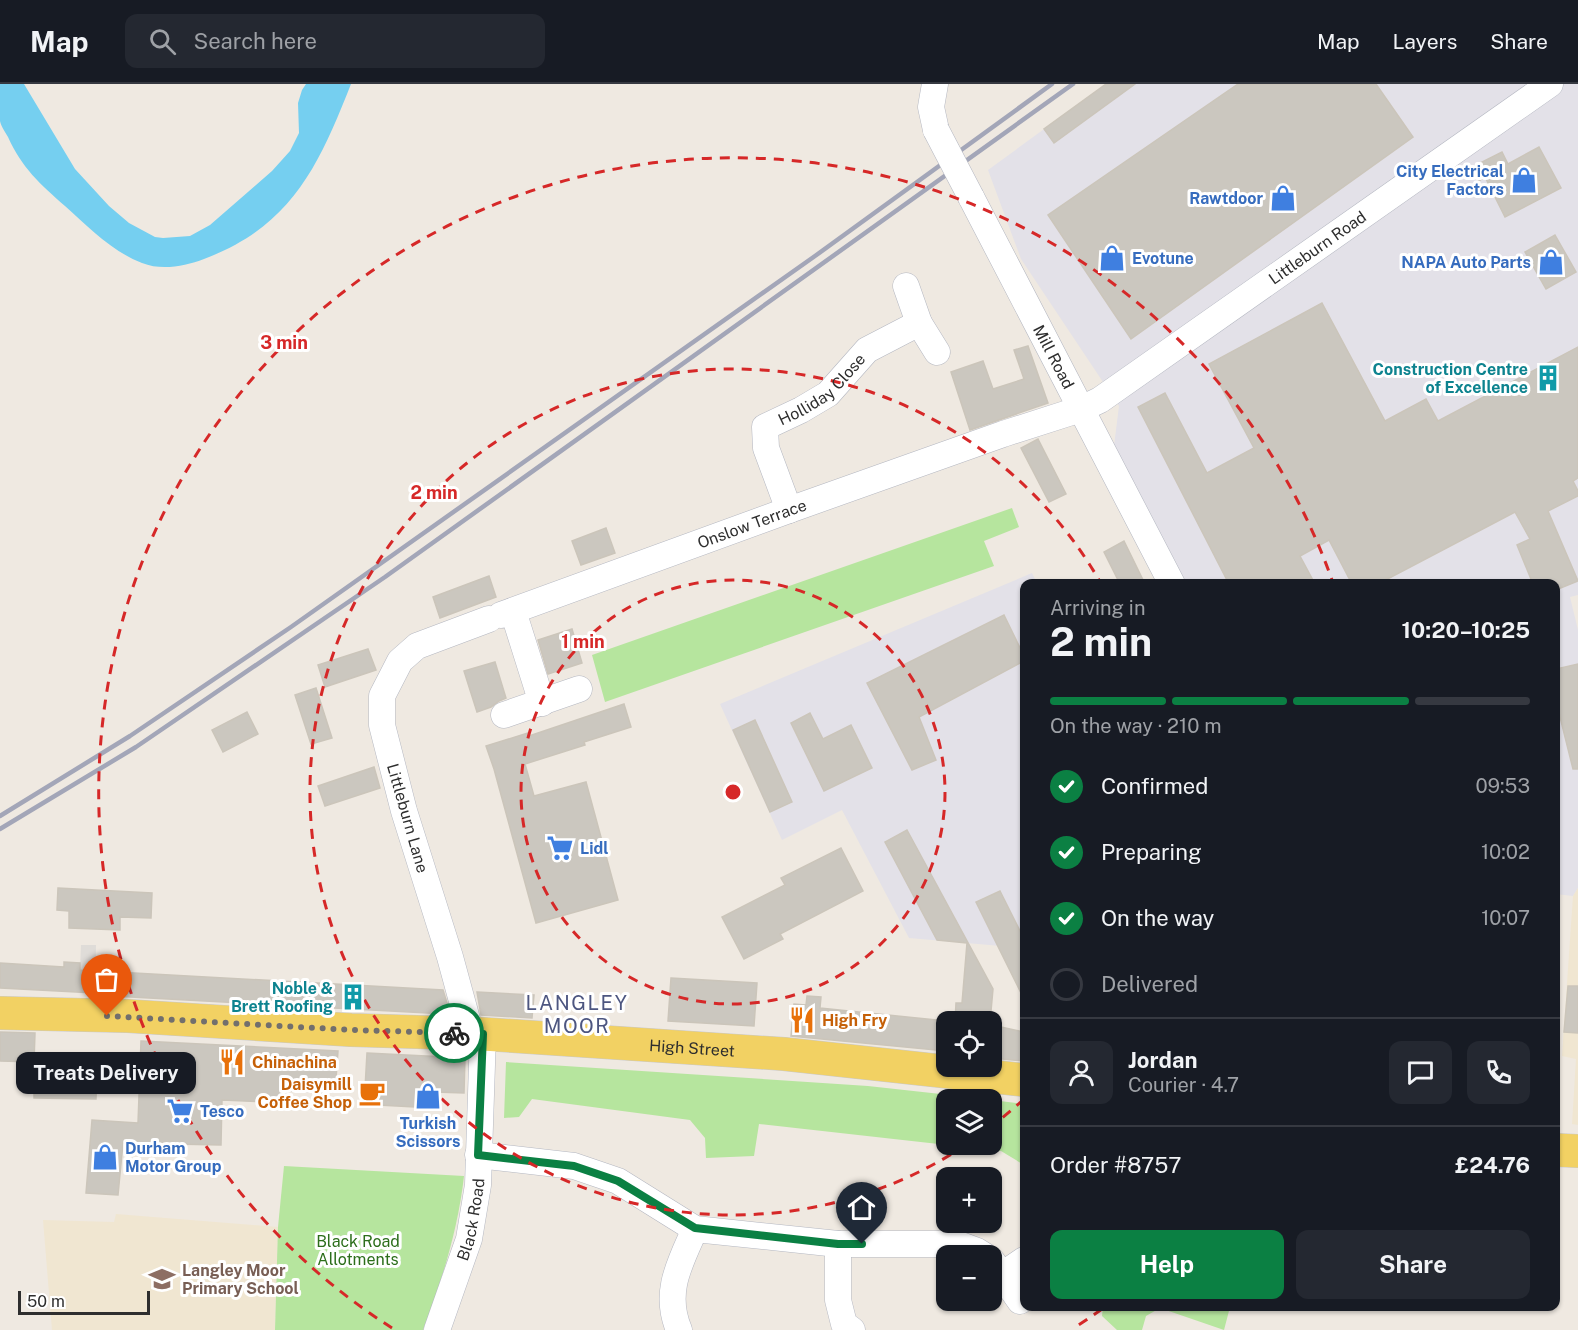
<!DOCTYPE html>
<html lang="en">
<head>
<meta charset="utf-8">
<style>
	body { margin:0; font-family:"Public Sans",sans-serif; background:#242831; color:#f1f3f6; height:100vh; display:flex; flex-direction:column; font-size:22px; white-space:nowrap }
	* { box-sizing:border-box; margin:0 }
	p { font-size:20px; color:#9ea1a6 }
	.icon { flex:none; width:33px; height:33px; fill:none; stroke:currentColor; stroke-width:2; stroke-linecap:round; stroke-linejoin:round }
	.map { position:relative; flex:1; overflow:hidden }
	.sheet { position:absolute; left:1020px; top:495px; width:540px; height:732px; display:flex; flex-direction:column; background:#171b24; border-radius:12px; box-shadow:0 2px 4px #0004 }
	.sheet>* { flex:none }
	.tools { position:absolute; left:936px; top:927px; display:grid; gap:12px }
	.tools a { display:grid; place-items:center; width:66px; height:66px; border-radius:12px; background:#171b24; box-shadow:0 2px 4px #0004; font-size:30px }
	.scale { position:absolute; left:18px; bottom:15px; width:132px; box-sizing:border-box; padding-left:6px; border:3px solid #2e2e2e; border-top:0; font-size:16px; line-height:21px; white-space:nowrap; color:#2e2e2e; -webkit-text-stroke:4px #fff; paint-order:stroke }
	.pin { position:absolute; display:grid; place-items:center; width:51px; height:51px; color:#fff; margin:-62px -26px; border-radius:50% 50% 50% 0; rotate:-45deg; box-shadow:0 0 6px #0007 }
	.pin .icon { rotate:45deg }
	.courier { position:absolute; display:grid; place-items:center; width:60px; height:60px; margin:-30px; border:4px solid #0b8043; border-radius:50%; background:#fff; color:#222; box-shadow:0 2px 8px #0007 }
	.bubble { position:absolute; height:42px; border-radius:12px; background:#171b24; box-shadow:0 2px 4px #0004; font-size:20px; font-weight:700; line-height:42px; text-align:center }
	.headline em { font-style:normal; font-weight:700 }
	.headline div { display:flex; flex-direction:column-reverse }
	.headline { display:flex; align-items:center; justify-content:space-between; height:102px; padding:0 30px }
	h1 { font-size:39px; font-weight:700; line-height:45px }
	.bar { display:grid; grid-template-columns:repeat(4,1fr); gap:9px 6px; align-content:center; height:72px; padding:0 30px }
	.bar i { height:8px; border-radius:4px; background:#363941 }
	.bar .on { background:#0b8043 }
	.bar p { grid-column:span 4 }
	.line { display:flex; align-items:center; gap:15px; padding:0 30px; border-top:2px solid #363941 }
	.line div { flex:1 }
	.round { display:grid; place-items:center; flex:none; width:63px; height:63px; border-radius:12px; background:#242831 }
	ol { padding:0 30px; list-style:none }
	li { display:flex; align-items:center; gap:18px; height:66px }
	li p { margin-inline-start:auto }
	li .icon { padding:6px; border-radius:50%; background:#0b8043; color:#fff; stroke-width:4 }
	li:last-child { color:#9ea1a6 }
	li i { width:33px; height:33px; border:3px solid #363941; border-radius:50% }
	.action { display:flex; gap:12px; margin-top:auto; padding:12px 30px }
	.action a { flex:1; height:69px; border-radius:12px; background:#0b8043; color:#fff; font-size:24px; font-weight:700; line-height:69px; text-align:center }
	.action a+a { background:#242831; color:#f1f3f6 }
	header { display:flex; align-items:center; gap:36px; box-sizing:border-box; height:84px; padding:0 30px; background:#171b24; border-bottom:2px solid #363941 }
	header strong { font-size:28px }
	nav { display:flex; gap:33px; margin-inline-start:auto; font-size:21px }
	.search { width:420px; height:54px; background:#242831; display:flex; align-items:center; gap:15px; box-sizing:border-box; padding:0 21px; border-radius:12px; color:#9ea1a6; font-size:22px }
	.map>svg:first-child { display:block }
	.industrial { fill:#e3e1e8 }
	.education { fill:#f0e6d1 }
	.green { fill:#b6e59e }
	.plaza { fill:#dfdcd8 }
	.water { fill:#75cff0 }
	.building { fill:#cbc7bf; stroke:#cbc5ba; stroke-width:1.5 }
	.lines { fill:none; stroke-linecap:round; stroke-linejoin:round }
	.minor-casing { stroke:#b4b7c1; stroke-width:27 }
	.major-casing { stroke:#c9c9c9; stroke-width:34 }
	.minor { stroke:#fff; stroke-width:26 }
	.major { stroke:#f2d163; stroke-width:33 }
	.rail { stroke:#a3a6b8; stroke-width:4.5 }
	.minor-bridge-casing { stroke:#b4b7c1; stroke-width:27; stroke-linecap:butt }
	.minor-bridge { stroke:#fff; stroke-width:26 }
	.done { stroke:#726f6d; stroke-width:6; stroke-dasharray:0 10.8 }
	.route { stroke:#0b8043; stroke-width:8 }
	.ring { fill:none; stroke:#d62828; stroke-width:3; stroke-dasharray:10 8 }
	.labels { text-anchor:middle; stroke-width:6; stroke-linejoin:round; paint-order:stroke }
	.shop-label { font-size:16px; font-weight:bold; fill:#366cbe; stroke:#fff; text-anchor:start }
	.street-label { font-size:16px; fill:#2e2e2e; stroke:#fff }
	.culture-label { font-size:16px; font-weight:bold; fill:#0d838f; stroke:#fff; text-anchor:end }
	.food-label { font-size:16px; font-weight:bold; fill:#c56008; stroke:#fff; text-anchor:start }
	.park-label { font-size:16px; fill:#2c6e1b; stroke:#fff }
	.education-label { font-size:16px; font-weight:bold; fill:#785e54; stroke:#fff; text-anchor:start }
	.quarter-label { font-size:20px; letter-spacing:1.5px; fill:#4d5680; stroke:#fff }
	.centre { fill:#d62828; stroke:#fff; stroke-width:3 }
	.ring-label { font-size:18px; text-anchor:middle; font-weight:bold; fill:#d62828; stroke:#fff; stroke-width:6; stroke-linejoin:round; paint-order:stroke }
</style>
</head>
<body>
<header>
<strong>Map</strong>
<div class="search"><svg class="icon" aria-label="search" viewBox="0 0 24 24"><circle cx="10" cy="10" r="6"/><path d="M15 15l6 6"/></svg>Search here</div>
<nav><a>Map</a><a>Layers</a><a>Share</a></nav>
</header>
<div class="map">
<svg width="1578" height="1246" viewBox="0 0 1578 1246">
	<rect width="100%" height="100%" fill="#efe9e1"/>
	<g class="industrial">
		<polygon points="1106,0 1578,0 1578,511 1570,513 1578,546 1578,804 1573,812 1556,810 1556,500 1185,499 1114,362 1119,322 1021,175 988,86"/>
		<polygon points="1032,489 1037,499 1024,500 1024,864 909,854 842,726 782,756 720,620"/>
	</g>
	<g class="education">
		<polygon points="1578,804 1578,1041 1572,1040 1576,975 1562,972 1573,812"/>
		<polygon points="116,1130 278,1143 275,1246 52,1246 43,1136 114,1138"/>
	</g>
	<g class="green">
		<polygon points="1012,424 1019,443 984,457 994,482 605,618 592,571"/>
		<polygon points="506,978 868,1002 986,1015 946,1016 946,1060 992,1060 992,1016 1024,1020 1024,1081 1001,1067 759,1040 754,1072 706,1074 705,1054 690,1036 532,1015 519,1033 504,1034"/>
		<path d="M 284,1082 L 464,1092 C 458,1145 442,1197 423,1246 L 275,1246 L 278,1143 Z"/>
		<polygon points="1103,1223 1103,1222 1230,1223 1224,1246 1160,1224 1146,1232 1142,1246 1117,1246 1102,1232"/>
	</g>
	<polygon class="plaza" points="81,861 96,861 95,911 79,908"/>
	<path class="water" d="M 0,0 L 24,0 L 75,85 L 109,122 L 129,139 L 155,153 L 163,154 L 190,152 L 210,141 L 272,87 L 290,67 L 299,49 L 298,19 L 302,6 L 306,0 L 351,0 C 319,81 292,142 204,175 C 185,182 162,187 142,179 C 113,168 88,143 65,122 C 40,100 22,84 8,53 C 5,48 1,42 0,37 C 0,25 0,11 0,0 Z"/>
	<g class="building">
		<polygon points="1106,0 1135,0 1054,59 1044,45"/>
		<polygon points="1238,0 1376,0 1413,53 1131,255 1048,131"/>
		<polygon points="1539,63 1561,104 1505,133 1485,93 1479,97 1472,83 1502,68 1508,80"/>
		<polygon points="1555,151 1576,188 1546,205 1525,168"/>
		<polygon points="1322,219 1385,337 1426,315 1438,337 1578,263 1578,394 1573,397 1578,407 1578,412 1548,427 1578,497 1556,506 1556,500 1533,500 1517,461 1530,455 1515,428 1378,500 1352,500 1329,456 1300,472 1315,500 1229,500 1138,323 1165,309 1207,389 1254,364 1209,280"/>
		<polygon points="1028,262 1048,319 970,346 951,288 983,277 993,305 1024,295 1014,266"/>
		<polygon points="1038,355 1066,410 1049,418 1021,364"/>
		<polygon points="606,444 615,469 581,481 572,457"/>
		<polygon points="1124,457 1145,500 1120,500 1104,468"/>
		<polygon points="489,492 496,513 440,534 433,513"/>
		<polygon points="1004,531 1024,572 1024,577 919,633 936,676 912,686 867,599"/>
		<polygon points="572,545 582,579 548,590 538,556"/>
		<polygon points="368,565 376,586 325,603 318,581"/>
		<polygon points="495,578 506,614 499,617 491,623 477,628 464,587"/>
		<polygon points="1578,580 1578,685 1573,685 1556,617 1556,585"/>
		<polygon points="316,604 332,654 311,660 295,611"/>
		<polygon points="624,620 631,643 584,658 585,661 525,680 534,712 586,698 618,816 536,839 494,685 486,662 528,649 529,652"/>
		<polygon points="247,628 258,650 223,668 212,646"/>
		<polygon points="810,629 823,655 851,641 872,684 824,707 791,639"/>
		<polygon points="755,636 792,718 770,728 733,646"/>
		<polygon points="374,683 380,704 325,722 318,702"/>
		<polygon points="907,746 993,905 990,938 955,938 956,919 962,919 967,859 937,856 885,758"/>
		<polygon points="841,764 863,807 780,850 783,855 744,875 722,833 785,801 781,794"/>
		<polygon points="58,804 152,809 151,834 120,833 120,846 69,844 69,827 57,826"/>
		<polygon points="1000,807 1024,855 1024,915 976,818"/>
		<polygon points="64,878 80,879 80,886 443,906 447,919 446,930 94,911 95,909 0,904 0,879 64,883"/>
		<polygon points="671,894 757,899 754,942 668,937"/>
		<polygon points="1568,902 1578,902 1578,949 1564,948"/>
		<polygon points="477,908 534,911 532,934 481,931"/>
		<polygon points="807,912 821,913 820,924 946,937 946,967 791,952 794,920 806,921"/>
		<polygon points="992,941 1024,948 1024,977 992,974"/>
		<polygon points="0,948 35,949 34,978 0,977"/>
		<polygon points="141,957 338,967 336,995 325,995 324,1009 286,1007 286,1019 222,1016 221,1061 123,1059 118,1111 86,1109 92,1036 138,1039"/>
		<polygon points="367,969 465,974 464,1009 434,1008 433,1024 378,1021 378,1023 364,1022"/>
		<polygon points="34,978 97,979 96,1015 34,1014"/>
	</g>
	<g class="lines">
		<g class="minor-casing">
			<g id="minor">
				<polyline points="935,0 931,23 936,46"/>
				<path id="s1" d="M 971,113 L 1172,500"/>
				<polyline points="906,202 919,239 937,268"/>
				<path id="s2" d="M 789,426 L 766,364 L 765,343 L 801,326 L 828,310 L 867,266 L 919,239"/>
				<polyline points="513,527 542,619"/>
				<path id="s3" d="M 501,531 L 789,426 L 1003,350 L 1081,325 L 1100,316 L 1550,0"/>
				<polyline points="504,631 579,605"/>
				<polyline points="471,950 450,873 404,727 382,641 382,612 400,577 417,562 489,535"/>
				<polyline points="478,1071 574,1082 618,1097 695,1145 838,1160 958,1160 977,1167 985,1172"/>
				<polyline points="838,1160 838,1216 844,1240 852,1246"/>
				<polyline points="992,1177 1020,1217"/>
				<polyline points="1002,1191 1024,1176"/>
				<path id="s4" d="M 437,1246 L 469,1155 L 478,1101 L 483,950"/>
				<path d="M 679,1246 C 663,1208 680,1179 695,1145"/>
			</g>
		</g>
		<g class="major-casing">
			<g id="major">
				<path id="s5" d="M 0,929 L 128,932 L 351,946 L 483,950 L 784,970 L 1024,996"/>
				<polyline points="1556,1066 1578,1067"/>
			</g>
		</g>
		<use href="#minor" class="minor"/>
		<use href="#major" class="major"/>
		<g class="rail">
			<polyline points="0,732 130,652 291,543 815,172 1052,0"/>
			<polyline points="0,745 136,663 385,493 1073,0"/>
		</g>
		<g class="minor-bridge-casing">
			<polyline id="minor-bridge" points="936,46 971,113"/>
		</g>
		<use href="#minor-bridge" class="minor-bridge"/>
	</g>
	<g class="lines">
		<polyline class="done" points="107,932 351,946 454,949"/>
		<polyline class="route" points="454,949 483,950 478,1071 574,1082 618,1097 695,1144 838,1160 862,1160"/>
	</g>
	<g class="ring">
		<circle cx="733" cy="708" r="212"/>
		<path d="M1024 1015A423 423 0 0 1 993 1041M966 1061A423 423 0 1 1 1099 496"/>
		<path d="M1102 1225A635 635 0 0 1 1074 1244M392 1244A635 635 0 1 1 1332 496"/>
	</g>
	<defs>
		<g id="shop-bare" transform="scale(2.07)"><path d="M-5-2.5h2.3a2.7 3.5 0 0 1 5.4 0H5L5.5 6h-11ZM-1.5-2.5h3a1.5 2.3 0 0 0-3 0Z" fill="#3f7fe0" stroke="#fff" stroke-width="2.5" paint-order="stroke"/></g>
		<g id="building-bare" transform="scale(2.07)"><path d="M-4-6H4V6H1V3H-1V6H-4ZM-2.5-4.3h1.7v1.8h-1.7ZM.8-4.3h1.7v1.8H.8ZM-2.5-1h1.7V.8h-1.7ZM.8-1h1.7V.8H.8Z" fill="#0f9aa8" stroke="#fff" stroke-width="2.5" paint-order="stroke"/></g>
		<g id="supermarket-bare" transform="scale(2.07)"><path d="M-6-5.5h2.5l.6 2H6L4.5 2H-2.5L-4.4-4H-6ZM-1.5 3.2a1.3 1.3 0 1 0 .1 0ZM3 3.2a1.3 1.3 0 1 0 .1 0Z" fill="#3f7fe0" stroke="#fff" stroke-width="2.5" paint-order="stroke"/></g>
		<g id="restaurant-bare" transform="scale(2.07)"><path d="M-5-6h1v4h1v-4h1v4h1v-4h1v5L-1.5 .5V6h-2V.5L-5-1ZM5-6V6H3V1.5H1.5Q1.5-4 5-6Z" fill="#e8710a" stroke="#fff" stroke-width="2.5" paint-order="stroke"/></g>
		<g id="cafe-bare" transform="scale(2.07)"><path d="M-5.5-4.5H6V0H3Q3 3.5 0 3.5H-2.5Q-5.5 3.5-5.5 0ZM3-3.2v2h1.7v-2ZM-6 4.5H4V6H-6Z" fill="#e8710a" stroke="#fff" stroke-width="2.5" paint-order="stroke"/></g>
		<g id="school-bare" transform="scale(2.07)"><path d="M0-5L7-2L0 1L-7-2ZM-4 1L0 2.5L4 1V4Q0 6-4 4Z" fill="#8d6e63" stroke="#fff" stroke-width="2.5" paint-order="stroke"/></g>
	</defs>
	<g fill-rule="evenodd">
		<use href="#shop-bare" x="1524" y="96"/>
		<use href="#shop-bare" x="1283" y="114"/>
		<use href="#shop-bare" x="1112" y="174"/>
		<use href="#shop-bare" x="1551" y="178"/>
		<use href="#building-bare" x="1548" y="294"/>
		<use href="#supermarket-bare" x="560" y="764"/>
		<use href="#building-bare" x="353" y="913"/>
		<use href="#restaurant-bare" x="802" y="936"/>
		<use href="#restaurant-bare" x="232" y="978"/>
		<use href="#cafe-bare" x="372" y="1009"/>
		<use href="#shop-bare" x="428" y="1012"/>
		<use href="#supermarket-bare" x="180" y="1027"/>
		<use href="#shop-bare" x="105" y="1073"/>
		<use href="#school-bare" x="162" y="1195"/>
	</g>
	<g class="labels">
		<g class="shop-label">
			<text x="1504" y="93" text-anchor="end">City Electrical<tspan x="1504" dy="18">Factors</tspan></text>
			<text x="1263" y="120" text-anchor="end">Rawtdoor</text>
			<text x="1132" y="180">Evotune</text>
			<text x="1531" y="184" text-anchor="end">NAPA Auto Parts</text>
			<text x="580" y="770">Lidl</text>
			<text x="200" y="1033">Tesco</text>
			<text x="428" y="1045" text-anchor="middle">Turkish<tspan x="428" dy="18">Scissors</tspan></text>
			<text x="125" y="1070">Durham<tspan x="125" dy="18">Motor Group</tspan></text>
		</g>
		<g class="street-label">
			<text dy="6" stroke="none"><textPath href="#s3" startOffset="902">Littleburn Road</textPath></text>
			<text dy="6" stroke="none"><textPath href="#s1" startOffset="180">Mill Road</textPath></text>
			<text dy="6" stroke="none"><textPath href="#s2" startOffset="156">Holliday Close</textPath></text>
			<text dy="6" stroke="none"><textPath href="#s3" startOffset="267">Onslow Terrace</textPath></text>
			<text transform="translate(408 734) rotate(74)" y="6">Littleburn Lane</text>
			<text dy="6" stroke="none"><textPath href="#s5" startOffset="693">High Street</textPath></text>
			<text dy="6" stroke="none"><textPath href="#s4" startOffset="116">Black Road</textPath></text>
		</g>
		<g class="culture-label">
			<text x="1528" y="291">Construction Centre<tspan x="1528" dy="18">of Excellence</tspan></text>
			<text x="333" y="910">Noble &amp;<tspan x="333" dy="18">Brett Roofing</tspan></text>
		</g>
		<g class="food-label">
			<text x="822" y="942">High Fry</text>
			<text x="252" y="984">Chinachina</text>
			<text x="352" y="1006" text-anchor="end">Daisymill<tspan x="352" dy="18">Coffee Shop</tspan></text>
		</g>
		<g class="park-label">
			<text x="358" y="1163">Black Road<tspan x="358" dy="18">Allotments</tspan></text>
		</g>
		<g class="education-label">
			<text x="182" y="1192">Langley Moor<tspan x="182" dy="18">Primary School</tspan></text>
		</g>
		<g class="quarter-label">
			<text x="577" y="926">LANGLEY<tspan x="577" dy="23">MOOR</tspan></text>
		</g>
	</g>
	<circle cx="733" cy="708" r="9" class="centre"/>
	<g class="ring-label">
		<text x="284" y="265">3 min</text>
		<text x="434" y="415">2 min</text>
		<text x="583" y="564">1 min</text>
	</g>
</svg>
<div class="tools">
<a><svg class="icon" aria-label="locate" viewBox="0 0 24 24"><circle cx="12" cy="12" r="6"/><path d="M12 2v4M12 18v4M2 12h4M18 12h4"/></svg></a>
<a><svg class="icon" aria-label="layers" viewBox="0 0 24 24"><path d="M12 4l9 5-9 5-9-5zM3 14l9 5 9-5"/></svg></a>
<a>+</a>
<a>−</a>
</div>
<div class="scale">50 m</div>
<div class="pin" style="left:107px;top:932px;background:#ea580c"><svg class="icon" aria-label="bag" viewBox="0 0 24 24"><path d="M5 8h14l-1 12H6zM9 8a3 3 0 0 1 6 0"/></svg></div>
<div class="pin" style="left:862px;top:1160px;background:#1f2937"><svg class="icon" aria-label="home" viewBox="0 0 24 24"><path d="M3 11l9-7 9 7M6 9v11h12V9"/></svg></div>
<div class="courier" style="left:454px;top:949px"><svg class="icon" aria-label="bike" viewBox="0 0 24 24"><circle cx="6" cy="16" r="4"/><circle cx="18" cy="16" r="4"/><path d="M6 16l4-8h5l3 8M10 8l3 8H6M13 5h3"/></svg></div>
<div class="bubble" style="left:16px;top:968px;width:180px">Treats Delivery</div>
<section class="sheet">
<div class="headline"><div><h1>2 min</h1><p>Arriving in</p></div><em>10:20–10:25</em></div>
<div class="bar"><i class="on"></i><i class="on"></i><i class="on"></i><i></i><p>On the way · 210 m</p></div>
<ol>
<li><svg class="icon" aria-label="check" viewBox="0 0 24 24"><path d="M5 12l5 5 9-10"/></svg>Confirmed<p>09:53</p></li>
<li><svg class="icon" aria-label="check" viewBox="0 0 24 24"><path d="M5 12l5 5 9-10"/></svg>Preparing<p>10:02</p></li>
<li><svg class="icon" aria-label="check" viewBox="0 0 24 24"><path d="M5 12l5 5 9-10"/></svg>On the way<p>10:07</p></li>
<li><i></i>Delivered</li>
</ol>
<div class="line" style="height:108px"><a class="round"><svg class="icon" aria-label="person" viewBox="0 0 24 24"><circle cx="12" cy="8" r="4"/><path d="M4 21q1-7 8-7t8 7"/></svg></a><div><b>Jordan</b><p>Courier · 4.7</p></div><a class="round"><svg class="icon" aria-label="chat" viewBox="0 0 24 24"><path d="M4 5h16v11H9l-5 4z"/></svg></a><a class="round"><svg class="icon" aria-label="phone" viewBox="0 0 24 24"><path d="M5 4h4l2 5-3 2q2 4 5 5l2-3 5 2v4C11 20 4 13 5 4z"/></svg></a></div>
<div class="line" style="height:78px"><div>Order #8757</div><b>£24.76</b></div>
<div class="action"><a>Help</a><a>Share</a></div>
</section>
</div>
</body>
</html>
